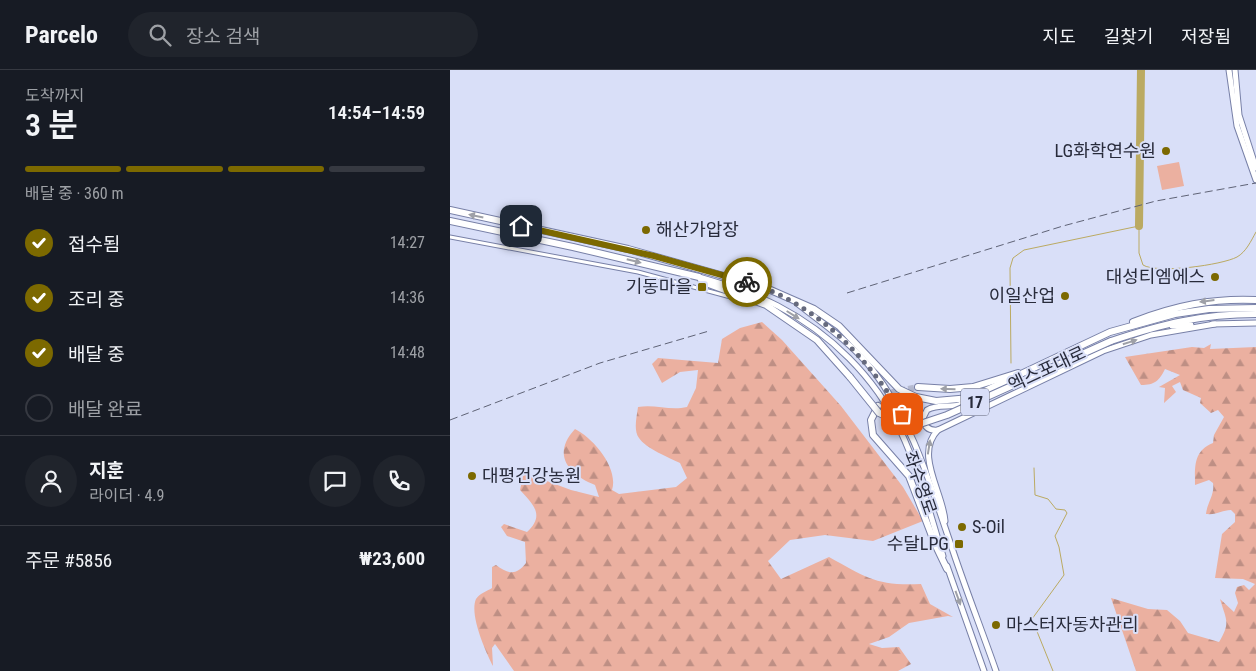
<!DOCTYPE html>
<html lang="ko">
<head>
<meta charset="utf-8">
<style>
	body { margin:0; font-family:"Roboto Condensed","Noto Sans KR",sans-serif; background:#20242c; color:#f1f3f6; height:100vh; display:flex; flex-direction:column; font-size:19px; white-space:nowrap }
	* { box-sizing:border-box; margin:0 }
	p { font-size:16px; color:#9ea1a6 }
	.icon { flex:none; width:28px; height:28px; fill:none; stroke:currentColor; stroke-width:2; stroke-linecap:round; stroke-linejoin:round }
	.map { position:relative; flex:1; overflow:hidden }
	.sheet { display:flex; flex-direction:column; background:#171b24; width:450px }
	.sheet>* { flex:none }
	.pin { position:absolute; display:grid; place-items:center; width:42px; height:42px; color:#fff; margin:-21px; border-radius:10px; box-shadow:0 2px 8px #0006 }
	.courier { position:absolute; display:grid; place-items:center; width:50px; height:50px; margin:-25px; border:4px solid #7c6900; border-radius:50%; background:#fff; color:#222; box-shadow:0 1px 6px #0007 }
	.head em { font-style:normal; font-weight:600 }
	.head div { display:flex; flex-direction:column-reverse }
	.head { display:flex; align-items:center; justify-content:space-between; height:85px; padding:0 25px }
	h1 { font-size:32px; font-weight:600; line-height:38px }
	.bar { display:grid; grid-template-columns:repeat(4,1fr); gap:8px 5px; align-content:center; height:60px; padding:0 25px }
	.bar i { height:6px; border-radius:4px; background:#363941 }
	.bar .active { background:#7c6900 }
	.bar p { grid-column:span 4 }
	.line { display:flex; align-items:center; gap:12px; padding:0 25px; border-top:1px solid #363941 }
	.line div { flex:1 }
	.round { display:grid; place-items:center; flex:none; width:52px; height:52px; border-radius:26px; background:#20242c }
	ol { padding:0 25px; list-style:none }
	li { display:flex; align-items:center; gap:15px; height:55px }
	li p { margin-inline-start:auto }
	li .icon { padding:5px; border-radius:50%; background:#7c6900; color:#fff; stroke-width:4 }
	li:last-child { color:#9ea1a6 }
	li i { width:28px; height:28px; border:2px solid #363941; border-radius:50% }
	header { display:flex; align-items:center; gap:30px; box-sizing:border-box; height:70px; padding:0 25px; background:#171b24; border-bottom:1px solid #363941 }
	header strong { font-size:24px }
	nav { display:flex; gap:28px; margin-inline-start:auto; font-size:18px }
	.search { width:350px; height:45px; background:#20242c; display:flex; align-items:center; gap:12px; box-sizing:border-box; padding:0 18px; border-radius:28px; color:#9ea1a6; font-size:19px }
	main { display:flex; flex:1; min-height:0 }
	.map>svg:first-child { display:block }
	.grass { fill:#ebb0a0 }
	.forest { fill:url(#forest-firs) }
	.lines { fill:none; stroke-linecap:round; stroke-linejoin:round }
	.stream { stroke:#bbaa62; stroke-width:1 }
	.river { stroke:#bbaa62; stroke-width:8 }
	.highway-tunnel { stroke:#b6bbd2; stroke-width:6; stroke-dasharray:6 3; stroke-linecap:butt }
	.street-casing { stroke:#7880a7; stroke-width:5 }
	.secondary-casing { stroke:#7880a7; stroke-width:7 }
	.highway-casing { stroke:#7880a7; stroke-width:8 }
	.street { stroke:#fff; stroke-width:3 }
	.secondary { stroke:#fff; stroke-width:5 }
	.highway { stroke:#fff; stroke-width:6 }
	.rail { stroke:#5f6376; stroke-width:1; stroke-dasharray:8 4; stroke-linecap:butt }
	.highway-bridge-casing { stroke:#7880a7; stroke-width:8; stroke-linecap:butt }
	.highway-bridge { stroke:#fff; stroke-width:6 }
	.oneway { fill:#9ea0a7 }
	.done { stroke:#666a7d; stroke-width:5; stroke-dasharray:0 9 }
	.route { stroke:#7c6900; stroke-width:6 }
	.poi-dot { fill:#7c6900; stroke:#d9dff8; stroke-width:2 }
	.labels { text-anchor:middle; stroke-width:4; stroke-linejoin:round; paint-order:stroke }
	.shield { fill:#d9dff8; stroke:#5d6174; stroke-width:1 }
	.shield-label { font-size:16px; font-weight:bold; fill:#282b3b }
	.poi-label { font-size:18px; fill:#282b3b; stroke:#d9dff8; text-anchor:end }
	.street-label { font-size:18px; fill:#282b3b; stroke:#d9dff8 }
</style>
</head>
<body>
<header>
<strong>Parcelo</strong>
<div class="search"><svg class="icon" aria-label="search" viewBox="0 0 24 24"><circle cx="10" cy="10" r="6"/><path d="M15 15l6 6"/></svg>장소 검색</div>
<nav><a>지도</a><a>길찾기</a><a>저장됨</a></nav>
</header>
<main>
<section class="sheet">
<div class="head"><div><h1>3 분</h1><p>도착까지</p></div><em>14:54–14:59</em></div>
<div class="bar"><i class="active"></i><i class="active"></i><i class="active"></i><i></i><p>배달 중 · 360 m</p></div>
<ol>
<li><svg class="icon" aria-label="check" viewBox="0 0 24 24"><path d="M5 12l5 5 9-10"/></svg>접수됨<p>14:27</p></li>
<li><svg class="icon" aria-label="check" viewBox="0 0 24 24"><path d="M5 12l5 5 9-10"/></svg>조리 중<p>14:36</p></li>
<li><svg class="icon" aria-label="check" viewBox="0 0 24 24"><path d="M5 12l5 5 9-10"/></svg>배달 중<p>14:48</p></li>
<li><i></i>배달 완료</li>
</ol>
<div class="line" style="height:90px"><a class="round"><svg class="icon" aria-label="person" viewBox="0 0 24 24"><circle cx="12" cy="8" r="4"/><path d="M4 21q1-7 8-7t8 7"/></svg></a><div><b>지훈</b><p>라이더 · 4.9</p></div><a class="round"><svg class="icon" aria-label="chat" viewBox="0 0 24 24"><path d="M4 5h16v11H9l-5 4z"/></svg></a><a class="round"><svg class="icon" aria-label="phone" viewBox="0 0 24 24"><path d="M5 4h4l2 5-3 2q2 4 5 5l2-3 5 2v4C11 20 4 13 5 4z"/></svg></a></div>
<div class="line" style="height:65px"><div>주문 #5856</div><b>₩23,600</b></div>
</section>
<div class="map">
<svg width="806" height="601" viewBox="0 0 806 601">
	<defs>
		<pattern id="forest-firs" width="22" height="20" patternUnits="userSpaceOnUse" patternTransform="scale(1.25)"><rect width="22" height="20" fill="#ebb0a0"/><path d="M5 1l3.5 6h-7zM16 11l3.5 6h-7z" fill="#be8f84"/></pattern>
	</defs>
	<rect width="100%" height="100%" fill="#d9dff8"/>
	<polygon class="grass" points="729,92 734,116 712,120 707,96"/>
	<g class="forest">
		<path d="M 312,252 L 332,270 L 391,336 L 453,417 L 473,451 L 423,471 L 375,465 L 340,470 L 318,491 L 331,509 L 379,487 C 417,508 427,516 471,514 L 480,534 L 503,547 L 498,546 L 459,553 L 439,567 L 419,574 L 432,578 L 449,577 L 461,594 L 448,601 L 64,601 L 45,574 L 42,578 L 43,596 C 36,582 19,545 26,529 C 29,524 37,521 42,518 L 42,497 L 46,495 C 58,504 66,506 76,493 L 75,472 L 57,466 L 51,457 L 54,454 L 77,462 C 96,445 82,433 70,420 L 73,406 L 78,404 L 121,420 L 149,427 L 145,415 C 119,405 101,385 125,359 C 143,368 169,398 162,420 L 169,424 L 226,417 L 237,408 L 230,393 C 220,388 195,378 189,368 C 183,360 187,346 188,337 C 205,334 220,341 237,337 L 246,318 L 248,300 L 230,302 L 212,313 L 202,294 L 208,288 L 268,293 L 272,269 L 290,258 Z"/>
		<path d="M 761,274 L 760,279 L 806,277 L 806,601 L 686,601 L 661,528 L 698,539 L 717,540 L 730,551 L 738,563 L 769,572 C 781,552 776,550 770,529 L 784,542 L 788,533 L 785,523 L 787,517 L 794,515 L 799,520 L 805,514 L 793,509 L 765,508 L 772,464 L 785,452 L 785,444 L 781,440 C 772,440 768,445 756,444 C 757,433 765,425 763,413 L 759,410 L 745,415 C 745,397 743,381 763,373 L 764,365 L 774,347 L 768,340 L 761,343 L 750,333 L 751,328 L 733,320 L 730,312 L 722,316 L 726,322 L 714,333 L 715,318 L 709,317 L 730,305 L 715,299 C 709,311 705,315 691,315 L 675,287 L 742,277 L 754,278 Z"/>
	</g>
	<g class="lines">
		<g class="stream">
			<path d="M 561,293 L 560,198 L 563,188 L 574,180 L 689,156 L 689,183 L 693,195 C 707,204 772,195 787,187 C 796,182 801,171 806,162"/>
			<polyline points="584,398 585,425 598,429 606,439 615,440 617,443 605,466 609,477 614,505 582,549 603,601"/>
		</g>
		<polyline class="river" points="689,156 691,0"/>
		<polyline class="highway-tunnel" points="428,336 443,322 468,317"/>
		<g class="street-casing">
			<polyline id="street" points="0,167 188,202 288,229"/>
		</g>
		<g class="secondary-casing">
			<g id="secondary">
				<polyline points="779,0 787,56 806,110"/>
				<polyline points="785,0 789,45 806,98"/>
				<path d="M 249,207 C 276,215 303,223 328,236 C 380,263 425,307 450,360 C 469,400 480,444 493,486"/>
				<path d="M 348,234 C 374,254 401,273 422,299 C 462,351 479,411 500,472 C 514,515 531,558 546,601"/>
				<polyline points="762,254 806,253"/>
				<polyline points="722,256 741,255"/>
				<path d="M 488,360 C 479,361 474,357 473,348 L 477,340 C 491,331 508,342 520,328"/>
				<path d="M 495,451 C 493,422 464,384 488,360 L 653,281 L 701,265 L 765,254"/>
				<polyline points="497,496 534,601"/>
			</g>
		</g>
		<g class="highway-casing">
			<g id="highway">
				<polyline points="0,140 178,179 316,218 364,239 389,256 449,319 466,327 486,331 520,328 660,262 725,244 759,239 806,238"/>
				<polyline points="0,151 123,177 249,207 253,212 316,235 367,270 400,307"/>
				<path d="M 683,252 C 724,236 762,228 806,230"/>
				<path d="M 661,271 C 712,254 752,244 806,244"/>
				<polyline points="468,317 500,319 523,317 568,303"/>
				<polyline points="428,336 421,350 423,365 459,406 485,474 497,499"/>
			</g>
		</g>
		<use href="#street" class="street"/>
		<use href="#secondary" class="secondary"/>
		<use href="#highway" class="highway"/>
		<g class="rail">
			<polyline points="397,223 613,156 706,131 806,113"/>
			<polyline points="0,350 150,293 259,261"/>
		</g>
		<g class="highway-bridge-casing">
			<polyline id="highway-bridge" points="400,307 429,343 448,352 467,355 497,345 661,271"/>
		</g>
		<use href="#highway-bridge" class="highway-bridge"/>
	</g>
	<defs><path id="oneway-solid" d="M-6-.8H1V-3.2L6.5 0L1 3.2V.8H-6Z" transform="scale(1.25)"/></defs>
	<g class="oneway">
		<use href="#oneway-solid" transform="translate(26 146) rotate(-168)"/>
		<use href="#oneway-solid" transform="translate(184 191) rotate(14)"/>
		<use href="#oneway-solid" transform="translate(757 231) rotate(173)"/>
		<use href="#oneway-solid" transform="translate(343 245) rotate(32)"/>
		<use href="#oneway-solid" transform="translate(680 272) rotate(-17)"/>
		<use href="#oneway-solid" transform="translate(498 319) rotate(-179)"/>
		<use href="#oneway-solid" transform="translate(479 377) rotate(-81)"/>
		<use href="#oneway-solid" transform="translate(508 528) rotate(70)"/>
	</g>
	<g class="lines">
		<path class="done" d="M 297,212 C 365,233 415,284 452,344"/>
		<polyline class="route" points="71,156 204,186 297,212"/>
	</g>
	<g class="poi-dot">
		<circle cx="716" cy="81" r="5"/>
		<circle cx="196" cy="160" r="5"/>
		<circle cx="765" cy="207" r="5"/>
		<rect x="247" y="212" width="10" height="10" rx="2.5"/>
		<circle cx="615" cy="226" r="5"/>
		<circle cx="22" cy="406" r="5"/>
		<circle cx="512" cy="457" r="5"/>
		<rect x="504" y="469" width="10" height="10" rx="2.5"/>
		<circle cx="546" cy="555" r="5"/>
	</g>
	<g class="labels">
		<rect class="shield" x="511" y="318.5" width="28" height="27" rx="4"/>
		<g class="shield-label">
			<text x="525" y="338">17</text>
		</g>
		<g class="poi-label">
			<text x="706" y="87">LG화학연수원</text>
			<text x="206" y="166" text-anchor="start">해산가압장</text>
			<text x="755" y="213">대성티엠에스</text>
			<text x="242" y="223">기동마을</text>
			<text x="605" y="232">이일산업</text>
			<text x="32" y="412" text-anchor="start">대평건강농원</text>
			<text x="522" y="463" text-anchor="start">S-Oil</text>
			<text x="499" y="480">수달LPG</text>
			<text x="556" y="561" text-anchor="start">마스터자동차관리</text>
		</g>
		<g class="street-label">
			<text transform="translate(597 299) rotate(-25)" y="6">엑스포대로</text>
			<text transform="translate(470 413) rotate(71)" y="6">좌수영로</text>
		</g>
	</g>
</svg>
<div class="pin" style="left:452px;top:344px;background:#ea580c"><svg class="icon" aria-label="bag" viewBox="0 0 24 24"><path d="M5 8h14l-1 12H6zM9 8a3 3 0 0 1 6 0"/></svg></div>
<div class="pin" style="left:71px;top:156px;background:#1f2937"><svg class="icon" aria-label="home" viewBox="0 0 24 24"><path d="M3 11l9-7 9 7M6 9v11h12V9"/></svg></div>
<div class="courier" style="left:297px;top:212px"><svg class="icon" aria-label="bike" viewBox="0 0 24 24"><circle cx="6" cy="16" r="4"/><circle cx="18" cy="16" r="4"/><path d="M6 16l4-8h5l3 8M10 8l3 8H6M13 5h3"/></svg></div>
</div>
</main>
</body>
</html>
